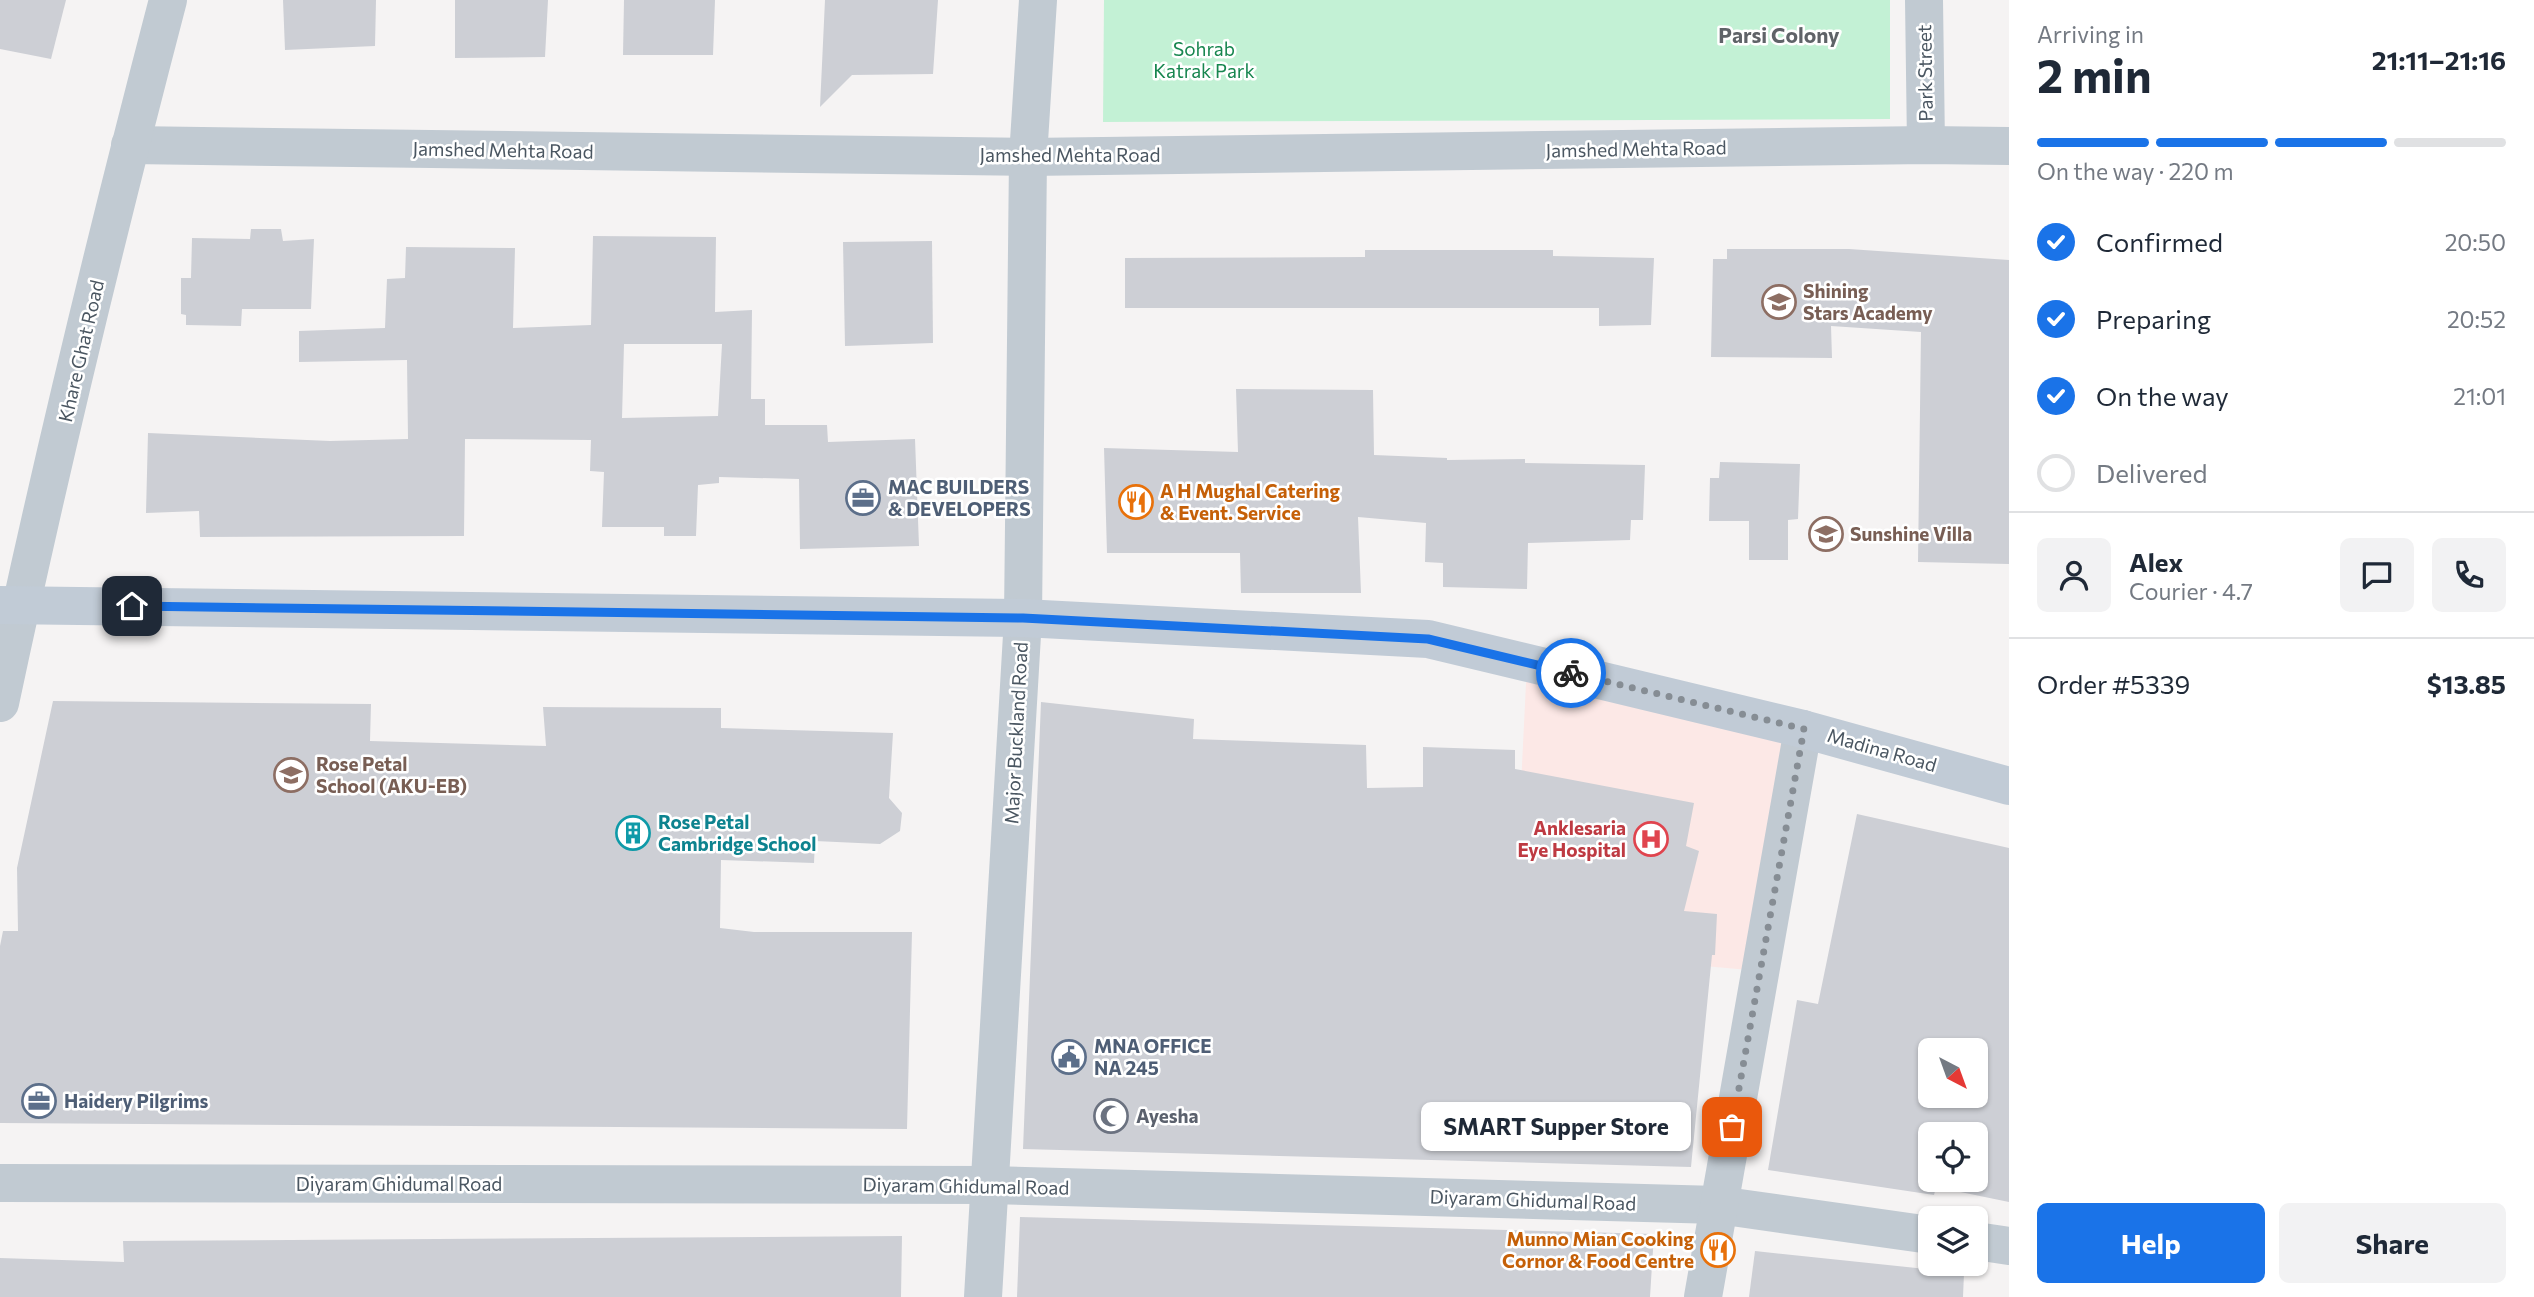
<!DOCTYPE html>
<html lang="en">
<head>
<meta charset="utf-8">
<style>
	body { margin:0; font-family:Commissioner,sans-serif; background:#f2f2f3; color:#1f2937; height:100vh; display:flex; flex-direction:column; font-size:26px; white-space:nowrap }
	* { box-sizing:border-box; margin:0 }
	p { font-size:23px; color:#747a83 }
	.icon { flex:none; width:38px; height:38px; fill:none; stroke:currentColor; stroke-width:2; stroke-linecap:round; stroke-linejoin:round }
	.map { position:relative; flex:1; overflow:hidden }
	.panel { display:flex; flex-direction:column; background:#fff; width:525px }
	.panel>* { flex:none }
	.needle { width:46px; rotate:139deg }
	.buttons { position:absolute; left:1918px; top:1038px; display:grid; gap:14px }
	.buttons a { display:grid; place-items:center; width:70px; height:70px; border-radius:10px; background:#fff; box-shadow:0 2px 5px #0004; font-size:35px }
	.pin { position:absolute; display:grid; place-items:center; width:60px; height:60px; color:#fff; margin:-30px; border-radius:14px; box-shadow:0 4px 10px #0006 }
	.courier { position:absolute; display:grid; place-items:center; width:70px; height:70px; margin:-35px; border:5px solid #1a73e8; border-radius:50%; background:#fff; color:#222; box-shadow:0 2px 9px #0007 }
	.bubble { position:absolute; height:49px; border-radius:10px; background:#fff; box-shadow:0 2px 5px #0004; font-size:23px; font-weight:700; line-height:49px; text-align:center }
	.headline em { font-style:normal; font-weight:700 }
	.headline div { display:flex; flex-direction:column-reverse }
	.headline { display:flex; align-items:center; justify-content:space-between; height:119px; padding:0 28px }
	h1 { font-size:46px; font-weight:700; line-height:52px }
	.bar { display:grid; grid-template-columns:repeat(4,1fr); gap:10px 7px; align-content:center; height:84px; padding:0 28px }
	.bar i { height:9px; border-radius:5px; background:#e0e1e3 }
	.bar .selected { background:#1a73e8 }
	.bar p { grid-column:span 4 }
	.line { display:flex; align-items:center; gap:18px; padding:0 28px; border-top:2px solid #e0e1e3 }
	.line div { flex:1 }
	.round { display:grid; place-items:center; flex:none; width:74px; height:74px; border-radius:10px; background:#f2f2f3 }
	ol { padding:0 28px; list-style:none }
	li { display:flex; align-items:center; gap:21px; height:77px }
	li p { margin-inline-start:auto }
	li .icon { padding:7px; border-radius:50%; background:#1a73e8; color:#fff; stroke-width:4 }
	li:last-child { color:#747a83 }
	li i { width:38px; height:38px; border:4px solid #e0e1e3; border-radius:50% }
	.action { display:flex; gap:14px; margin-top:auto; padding:14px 28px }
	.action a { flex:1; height:80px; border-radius:10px; background:#1a73e8; color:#fff; font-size:28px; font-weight:700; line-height:80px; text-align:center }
	.action a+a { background:#f2f2f3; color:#1f2937 }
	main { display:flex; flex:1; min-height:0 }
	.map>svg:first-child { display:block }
	.medical { fill:#fce8e6 }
	.green { fill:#c3f1d5 }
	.building { fill:#cdcfd5; fill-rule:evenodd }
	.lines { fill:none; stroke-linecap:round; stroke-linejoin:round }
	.street { stroke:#c1cad2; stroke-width:38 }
	.secondary { stroke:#c1cbd6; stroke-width:38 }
	.done { stroke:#868d94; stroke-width:7; stroke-dasharray:0 12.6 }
	.route { stroke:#1a73e8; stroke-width:9 }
	.labels { text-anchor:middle; stroke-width:5; stroke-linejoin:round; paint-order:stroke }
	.park-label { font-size:19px; fill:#17864f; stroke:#fff }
	.street-label { font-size:19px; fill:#4a5661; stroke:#fff }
	.education-label { font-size:19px; font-weight:bold; fill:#785e54; stroke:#fff; text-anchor:start }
	.service-label { font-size:19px; font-weight:bold; fill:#4e5e75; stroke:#fff; text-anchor:start }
	.food-label { font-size:19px; font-weight:bold; fill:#c56008; stroke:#fff; text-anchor:start }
	.culture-label { font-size:19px; font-weight:bold; fill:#0d838f; stroke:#fff; text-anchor:start }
	.health-label { font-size:19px; font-weight:bold; fill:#be3a42; stroke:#fff; text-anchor:end }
	.worship-label { font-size:19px; font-weight:bold; fill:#5b616d; stroke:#fff; text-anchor:start }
	.neighbourhood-label { font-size:21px; font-weight:bold; fill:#5f6368; stroke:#fff }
</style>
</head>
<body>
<main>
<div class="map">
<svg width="2009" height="1297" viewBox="0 0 2009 1297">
	<rect width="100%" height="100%" fill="#f5f3f3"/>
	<polygon class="medical" points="1527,663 1803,729 1760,971 1513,949"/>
	<polygon class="green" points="1104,0 1890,0 1890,119 1103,122"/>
	<g class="building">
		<polygon points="0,0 66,0 51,59 0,49"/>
		<polygon points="283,0 376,0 375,46 285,50"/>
		<polygon points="455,0 548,0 545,57 455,58"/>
		<polygon points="624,0 715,0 713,55 623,55"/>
		<polygon points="825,0 938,0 933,74 852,75 820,107"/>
		<polygon points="251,229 281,229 283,241 314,239 311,309 242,309 241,326 186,325 186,315 181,314 181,278 191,278 192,238 250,239"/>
		<path d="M 593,236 L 716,237 L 715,312 L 752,310 L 751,399 L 765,399 L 765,425 L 827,425 L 828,442 L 915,439 L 919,546 L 800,549 L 799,479 L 719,477 L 719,483 L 698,485 L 696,536 L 664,536 L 664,527 L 602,527 L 604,472 L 590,471 L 591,440 L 465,439 L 464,536 L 200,537 L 199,511 L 146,513 L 148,433 L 330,441 L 408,439 L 407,360 L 299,362 L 299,331 L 385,328 L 387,279 L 405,278 L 406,247 L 515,248 L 513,328 L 591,325 ZM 624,344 L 722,344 L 718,416 L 622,418 Z"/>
		<polygon points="932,241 933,343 845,346 843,242"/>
		<polygon points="1727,249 1849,249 2009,260 2009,564 1918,562 1921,332 1831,326 1832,358 1711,357 1713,259 1727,259"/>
		<polygon points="1365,250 1553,250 1553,256 1654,258 1651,325 1599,326 1599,308 1125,308 1125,258 1365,257"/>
		<polygon points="1236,389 1373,390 1374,455 1447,458 1447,460 1525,459 1525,463 1645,465 1643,520 1631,520 1630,540 1528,543 1527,589 1443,587 1443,563 1425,562 1426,523 1358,517 1361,593 1241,593 1240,553 1107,553 1104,448 1238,452"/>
		<polygon points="1720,462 1800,464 1798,519 1788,520 1788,560 1749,560 1749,521 1709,521 1710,478 1719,478"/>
		<polygon points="53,701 371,704 370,741 546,746 543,707 721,708 721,728 893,733 889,798 902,813 900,831 880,844 815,841 814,863 721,860 720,928 754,932 912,932 907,1129 0,1123 0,946 3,931 18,931 17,868"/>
		<polygon points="1041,702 1194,719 1193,739 1366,745 1367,788 1423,787 1423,747 1515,750 1515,769 1694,803 1686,846 1699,851 1684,911 1717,914 1715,955 1712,955 1691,1167 1023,1149"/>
		<path d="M 1857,814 L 2009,848 L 2009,1202 L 1936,1187 L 1934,1195 L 1768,1170 L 1797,1000 L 1818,1004 ZM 1930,1050 L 1976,1050 L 1976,1096 L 1930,1096 ZM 1930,1134 L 1976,1134 L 1976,1180 L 1930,1180 Z"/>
		<polygon points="1020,1217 1654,1234 1650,1297 1017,1297"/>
		<polygon points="902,1236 901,1297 0,1297 0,1258 124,1262 123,1241"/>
		<polygon points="1755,1251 1964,1273 1963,1297 1749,1297"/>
	</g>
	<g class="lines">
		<g class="street">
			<polyline points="1924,0 1926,145"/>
			<polyline points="130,145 1028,157 1926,145 2009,146"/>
			<path d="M 0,703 C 50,468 107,233 168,0"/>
			<polyline points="0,1183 989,1185 1718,1205 1930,1235"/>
			<polyline points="1976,1241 2009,1246"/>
			<polyline points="983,1297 1023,618 1028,157 1038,0"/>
			<polyline points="1703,1297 1803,729"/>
		</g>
		<polyline class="secondary" points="0,605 1023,618 1428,639 1803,729 2009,786"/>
	</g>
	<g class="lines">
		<polyline class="done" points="1571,673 1804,729 1732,1127"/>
		<polyline class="route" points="132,606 1023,618 1428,639 1571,673"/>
	</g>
	<defs>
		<g id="school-ring" transform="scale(1.75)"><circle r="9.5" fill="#fff" stroke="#8d6e63" stroke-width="1.5"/><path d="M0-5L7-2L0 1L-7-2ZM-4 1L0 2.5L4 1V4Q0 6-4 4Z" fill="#8d6e63"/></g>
		<g id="office-ring" transform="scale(1.75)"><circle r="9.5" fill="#fff" stroke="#5c6f8a" stroke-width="1.5"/><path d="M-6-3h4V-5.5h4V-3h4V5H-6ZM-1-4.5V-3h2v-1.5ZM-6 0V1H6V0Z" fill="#5c6f8a"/></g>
		<g id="restaurant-ring" transform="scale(1.75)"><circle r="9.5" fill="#fff" stroke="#e8710a" stroke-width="1.5"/><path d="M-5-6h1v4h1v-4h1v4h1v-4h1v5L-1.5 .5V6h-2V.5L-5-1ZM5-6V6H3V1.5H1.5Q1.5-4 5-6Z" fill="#e8710a"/></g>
		<g id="building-ring" transform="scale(1.75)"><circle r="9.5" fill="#fff" stroke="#0f9aa8" stroke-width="1.5"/><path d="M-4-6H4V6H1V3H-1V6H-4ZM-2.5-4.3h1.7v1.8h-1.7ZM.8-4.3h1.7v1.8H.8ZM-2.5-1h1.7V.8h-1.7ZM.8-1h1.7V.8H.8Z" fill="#0f9aa8"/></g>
		<g id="hospital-ring" transform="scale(1.75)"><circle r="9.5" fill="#fff" stroke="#e0444e" stroke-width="1.5"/><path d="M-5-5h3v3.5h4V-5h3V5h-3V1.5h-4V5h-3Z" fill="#e0444e"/></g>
		<g id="civic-ring" transform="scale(1.75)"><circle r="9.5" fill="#fff" stroke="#5c6f8a" stroke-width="1.5"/><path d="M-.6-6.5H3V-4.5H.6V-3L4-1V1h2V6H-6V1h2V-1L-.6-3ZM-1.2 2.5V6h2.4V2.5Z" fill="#5c6f8a"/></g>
		<g id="mosque-ring" transform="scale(1.75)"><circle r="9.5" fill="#fff" stroke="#6b7280" stroke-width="1.5"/><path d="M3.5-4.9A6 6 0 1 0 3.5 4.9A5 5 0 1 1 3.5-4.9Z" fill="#6b7280"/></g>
	</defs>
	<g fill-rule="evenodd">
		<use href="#school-ring" x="1779" y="302"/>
		<use href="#office-ring" x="863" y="498"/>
		<use href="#restaurant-ring" x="1136" y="502"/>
		<use href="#school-ring" x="1826" y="534"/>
		<use href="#school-ring" x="291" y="775"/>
		<use href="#building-ring" x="633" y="833"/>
		<use href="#hospital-ring" x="1651" y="839"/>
		<use href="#civic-ring" x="1069" y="1057"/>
		<use href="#office-ring" x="39" y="1101"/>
		<use href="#mosque-ring" x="1111" y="1116"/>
		<use href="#restaurant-ring" x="1718" y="1250"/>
	</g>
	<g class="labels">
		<g class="park-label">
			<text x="1204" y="56">Sohrab<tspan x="1204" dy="22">Katrak Park</tspan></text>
		</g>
		<g class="street-label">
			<text transform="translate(1925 73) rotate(-91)" y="7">Park Street</text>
			<text transform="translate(1636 149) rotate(-1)" y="7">Jamshed Mehta Road</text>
			<text transform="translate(503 150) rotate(1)" y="7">Jamshed Mehta Road</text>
			<text x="1070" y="162">Jamshed Mehta Road</text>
			<text transform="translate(81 351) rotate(-77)" y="7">Khare Ghat Road</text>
			<text transform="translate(1016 733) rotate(-87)" y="7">Major Buckland Road</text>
			<text transform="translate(1882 750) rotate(16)" y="7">Madina Road</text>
			<text x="399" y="1191">Diyaram Ghidumal Road</text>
			<text transform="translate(966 1186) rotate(1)" y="7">Diyaram Ghidumal Road</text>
			<text transform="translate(1533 1200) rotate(2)" y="7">Diyaram Ghidumal Road</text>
		</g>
		<g class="education-label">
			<text x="1803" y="298">Shining<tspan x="1803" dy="22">Stars Academy</tspan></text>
			<text x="1850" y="541">Sunshine Villa</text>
			<text x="316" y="771">Rose Petal<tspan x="316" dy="22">School (AKU-EB)</tspan></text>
		</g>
		<g class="service-label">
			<text x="888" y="494">MAC BUILDERS<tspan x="888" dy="22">&amp; DEVELOPERS</tspan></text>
			<text x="1094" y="1053">MNA OFFICE<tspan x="1094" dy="22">NA 245</tspan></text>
			<text x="64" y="1108">Haidery Pilgrims</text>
		</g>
		<g class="food-label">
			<text x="1160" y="498">A H Mughal Catering<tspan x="1160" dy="22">&amp; Event. Service</tspan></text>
			<text x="1694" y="1246" text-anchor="end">Munno Mian Cooking<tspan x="1694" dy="22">Cornor &amp; Food Centre</tspan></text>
		</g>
		<g class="culture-label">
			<text x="658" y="829">Rose Petal<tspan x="658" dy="22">Cambridge School</tspan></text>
		</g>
		<g class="health-label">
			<text x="1626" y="835">Anklesaria<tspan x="1626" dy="22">Eye Hospital</tspan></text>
		</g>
		<g class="worship-label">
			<text x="1136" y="1123">Ayesha</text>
		</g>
		<g class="neighbourhood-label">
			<text x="1779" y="43">Parsi Colony</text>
		</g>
	</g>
</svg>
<div class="buttons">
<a><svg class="needle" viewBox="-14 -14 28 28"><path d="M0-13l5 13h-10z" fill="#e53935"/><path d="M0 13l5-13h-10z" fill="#747a83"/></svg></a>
<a><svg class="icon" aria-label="locate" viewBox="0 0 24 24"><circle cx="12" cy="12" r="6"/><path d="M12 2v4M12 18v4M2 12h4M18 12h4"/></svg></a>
<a><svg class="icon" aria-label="layers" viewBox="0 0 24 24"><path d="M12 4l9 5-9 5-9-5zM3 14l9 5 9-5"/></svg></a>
</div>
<div class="pin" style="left:1732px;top:1127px;background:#ea580c"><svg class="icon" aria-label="bag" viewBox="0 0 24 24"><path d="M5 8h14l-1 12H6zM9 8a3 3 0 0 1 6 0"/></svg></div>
<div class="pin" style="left:132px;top:606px;background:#1f2937"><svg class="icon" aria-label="home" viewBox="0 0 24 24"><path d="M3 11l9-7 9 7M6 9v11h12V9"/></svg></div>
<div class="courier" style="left:1571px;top:673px"><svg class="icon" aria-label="bike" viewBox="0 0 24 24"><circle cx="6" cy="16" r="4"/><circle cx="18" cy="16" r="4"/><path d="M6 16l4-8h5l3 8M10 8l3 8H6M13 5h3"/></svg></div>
<div class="bubble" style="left:1421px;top:1102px;width:270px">SMART Supper Store</div>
</div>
<section class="panel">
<div class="headline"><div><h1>2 min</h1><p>Arriving in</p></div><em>21:11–21:16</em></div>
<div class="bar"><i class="selected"></i><i class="selected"></i><i class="selected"></i><i></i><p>On the way · 220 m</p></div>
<ol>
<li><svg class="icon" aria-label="check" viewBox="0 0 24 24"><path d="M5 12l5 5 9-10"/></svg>Confirmed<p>20:50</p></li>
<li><svg class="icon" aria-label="check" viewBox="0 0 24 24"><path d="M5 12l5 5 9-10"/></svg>Preparing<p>20:52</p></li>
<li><svg class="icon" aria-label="check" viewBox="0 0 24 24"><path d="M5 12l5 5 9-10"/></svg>On the way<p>21:01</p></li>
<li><i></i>Delivered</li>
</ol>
<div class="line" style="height:126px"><a class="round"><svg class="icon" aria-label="person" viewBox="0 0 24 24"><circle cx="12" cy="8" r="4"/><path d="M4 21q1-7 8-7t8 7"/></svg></a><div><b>Alex</b><p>Courier · 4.7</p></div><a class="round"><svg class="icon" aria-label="chat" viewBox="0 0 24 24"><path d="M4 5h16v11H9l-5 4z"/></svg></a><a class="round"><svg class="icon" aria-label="phone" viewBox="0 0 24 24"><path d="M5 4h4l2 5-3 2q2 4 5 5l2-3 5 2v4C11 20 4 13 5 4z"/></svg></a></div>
<div class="line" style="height:91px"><div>Order #5339</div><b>$13.85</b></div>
<div class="action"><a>Help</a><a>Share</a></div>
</section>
</main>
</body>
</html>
